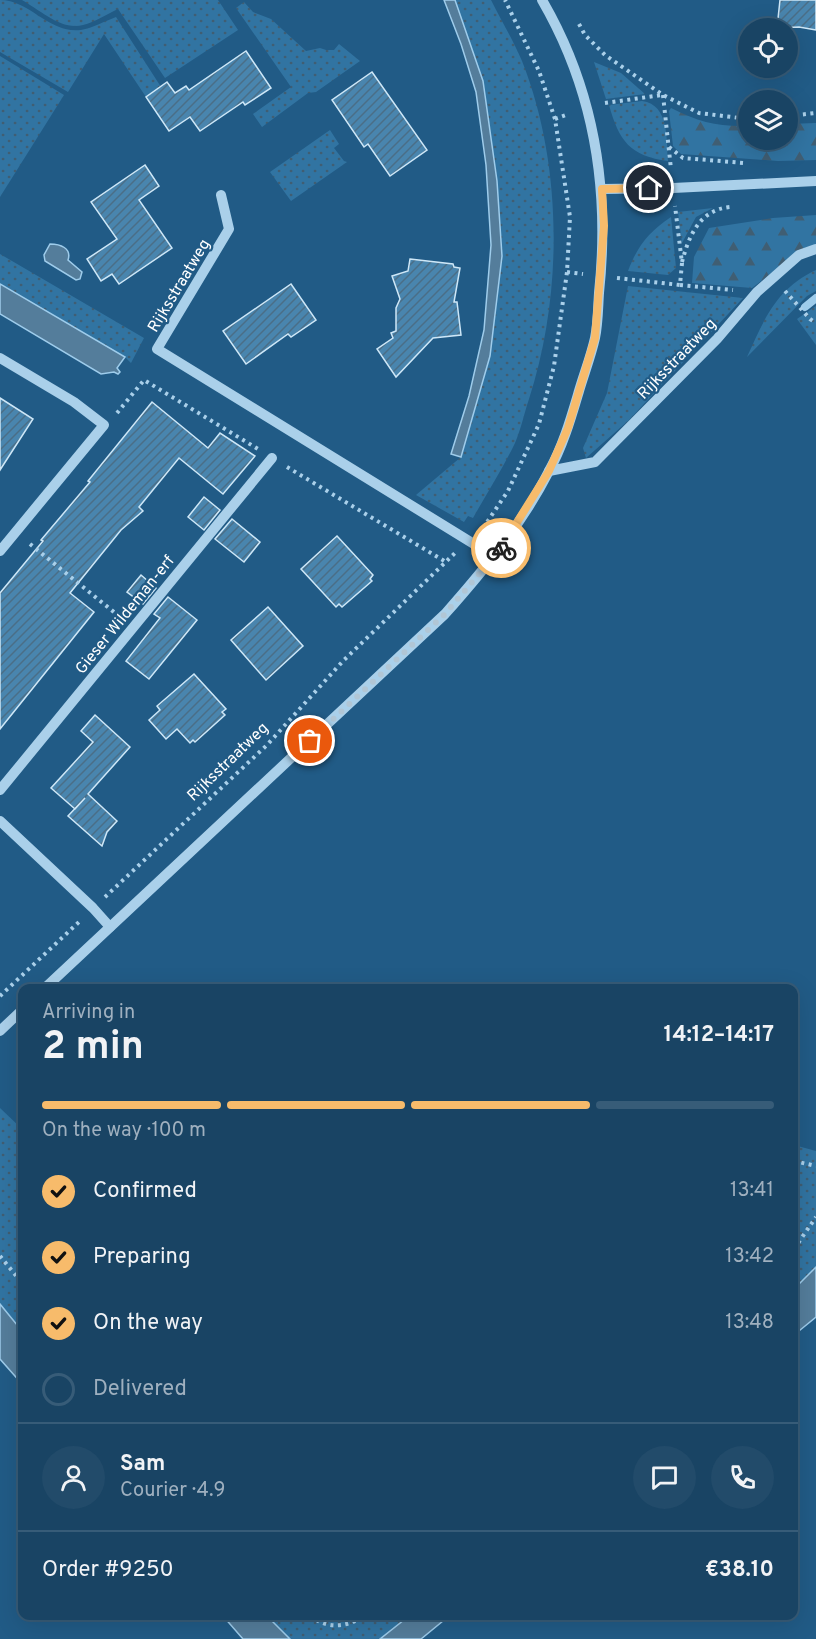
<!DOCTYPE html>
<html lang="en">
<head>
<meta charset="utf-8">
<style>
	body { margin:0; font-family:Overpass,sans-serif; background:#224b6a; color:#f1f3f6; height:100vh; display:flex; flex-direction:column; font-size:22px; white-space:nowrap }
	* { box-sizing:border-box; margin:0 }
	p { font-size:20px; color:#9fb0bf }
	.icon { flex:none; width:33px; height:33px; fill:none; stroke:currentColor; stroke-width:2; stroke-linecap:round; stroke-linejoin:round }
	.map { position:relative; flex:1; overflow:hidden }
	.panel { position:absolute; left:18px; top:984px; width:780px; height:636px; display:flex; flex-direction:column; background:#194464; border-radius:12px; box-shadow:0 6px 24px #0002,0 0 0 2px #375c78 }
	.panel>* { flex:none }
	.controls { position:absolute; left:738px; top:18px; display:grid; gap:12px }
	.controls a { display:grid; place-items:center; width:60px; height:60px; border-radius:50%; background:#194464; box-shadow:0 6px 24px #0002,0 0 0 2px #375c78; font-size:30px }
	.pin { position:absolute; display:grid; place-items:center; width:51px; height:51px; color:#fff; margin:-26px; border:3px solid #fff; border-radius:50%; box-shadow:0 2px 6px #0007 }
	.courier { position:absolute; display:grid; place-items:center; width:60px; height:60px; margin:-30px; border:4px solid #f7bb6b; border-radius:50%; background:#fff; color:#222; box-shadow:0 2px 8px #0007 }
	.headline em { font-style:normal; font-weight:700 }
	.headline div { display:flex; flex-direction:column-reverse }
	.headline { display:flex; align-items:center; justify-content:space-between; height:102px; padding:0 24px }
	h1 { font-size:39px; font-weight:700; line-height:45px }
	.bar { display:grid; grid-template-columns:repeat(4,1fr); gap:9px 6px; align-content:center; height:72px; padding:0 24px }
	.bar i { height:8px; border-radius:4px; background:#375c78 }
	.bar .current { background:#f7bb6b }
	.bar p { grid-column:span 4 }
	.line { display:flex; align-items:center; gap:15px; padding:0 24px; border-top:2px solid #375c78 }
	.line div { flex:1 }
	.round { display:grid; place-items:center; flex:none; width:63px; height:63px; border-radius:32px; background:#224b6a }
	ol { padding:0 24px; list-style:none }
	li { display:flex; align-items:center; gap:18px; height:66px }
	li p { margin-inline-start:auto }
	li .icon { padding:6px; border-radius:50%; background:#f7bb6b; color:#111; stroke-width:4 }
	li:last-child { color:#9fb0bf }
	li i { width:33px; height:33px; border:3px solid #375c78; border-radius:50% }
	.map>svg:first-child { display:block }
	.grass { fill:url(#grass-dots) }
	.forest { fill:url(#forest-firs) }
	.water { fill:#547d9b; stroke:#9ecceb; stroke-width:1.5 }
	.lines { fill:none; stroke-linecap:round; stroke-linejoin:round }
	.stream { stroke:#9ecceb; stroke-width:8 }
	.building { fill:url(#building-hatch); stroke:#cee7f7; stroke-width:1.5 }
	.path { stroke:#aad0ea; stroke-width:4; stroke-dasharray:3 4.5; stroke-linecap:butt }
	.minor { stroke:#aad0ea; stroke-width:10 }
	.done { stroke:#b1c6d5; stroke-width:6; stroke-dasharray:0 10.8 }
	.route { stroke:#f7bb6b; stroke-width:8 }
	.labels { text-anchor:middle; stroke-width:4.5; stroke-linejoin:round; paint-order:stroke }
	.street-label { font-size:16px; fill:#fff; stroke:#215b86 }
</style>
</head>
<body>
<div class="map">
<svg width="816" height="1639" viewBox="0 0 816 1639">
	<defs>
		<pattern id="grass-dots" width="8" height="8" patternUnits="userSpaceOnUse" patternTransform="scale(1.5)"><rect width="8" height="8" fill="#3174a2"/><path d="M2 2h.1M6 6h.1" fill="none" stroke="#405e73" stroke-width="1.8" stroke-linecap="round"/></pattern>
		<pattern id="forest-firs" width="22" height="20" patternUnits="userSpaceOnUse" patternTransform="scale(1.5)"><rect width="22" height="20" fill="#3174a2"/><path d="M5 1l3.5 6h-7zM16 11l3.5 6h-7z" fill="#405e73"/></pattern>
		<pattern id="building-hatch" width="6" height="6" patternUnits="userSpaceOnUse" patternTransform="scale(1.5)"><rect width="6" height="6" fill="#4985ae"/><path d="M-1 1l2-2M0 6l6-6M5 7l2-2" fill="none" stroke="#4a6e87"/></pattern>
	</defs>
	<rect width="100%" height="100%" fill="#215b86"/>
	<g class="grass">
		<path d="M 0,0 C 30,0 49,34 81,30 C 93,28 105,21 116,17 L 161,87 L 146,97 L 104,34 L 68,92 L 0,52 Z"/>
		<path d="M 22,0 L 218,0 L 238,30 L 165,78 L 118,9 C 107,14 95,22 83,25 C 62,31 40,10 22,0 Z"/>
		<path d="M 455,0 L 491,0 C 501,20 513,40 522,61 C 563,165 563,294 529,399 C 524,414 521,429 515,443 C 503,468 487,493 473,518 L 468,516 L 464,522 L 416,495 L 461,457 L 490,356 L 497,181 L 483,81 Z"/>
		<polygon points="244,2 253,12 271,19 306,51 320,48 326,50 334,50 339,44 360,61 316,92 308,93 262,127 253,114 291,87 236,8"/>
		<polygon points="0,56 64,95 0,197"/>
		<polygon points="594,62 621,73 645,94 606,99"/>
		<path d="M 642,101 C 670,105 666,140 668,161 C 630,156 619,141 609,105 Z"/>
		<polygon points="330,130 339,144 334,148 344,161 347,162 291,201 270,172"/>
		<polygon points="713,208 696,217 682,243 678,212"/>
		<path d="M 671,217 L 676,268 L 668,275 L 628,271 C 638,245 648,233 671,217 Z"/>
		<polygon points="0,254 144,338 131,363 125,357 0,284"/>
		<path d="M 816,270 L 816,291 L 807,296 L 747,357 C 765,318 776,289 816,270 Z"/>
		<polygon points="628,286 743,298 629,420 586,458 583,448 607,393"/>
		<polygon points="816,306 816,345 797,319"/>
		<polygon points="0,1108 22,1129 22,1331 0,1304"/>
		<polygon points="794,1145 816,1151 816,1267 794,1289"/>
		<polygon points="267,1616 409,1616 380,1639 290,1639"/>
	</g>
	<g class="forest">
		<path d="M 671,108 C 699,122 718,127 748,126 L 748,140 L 788,140 L 788,124 L 816,123 L 816,160 L 778,161 L 681,154 L 673,146 L 669,111 Z"/>
		<polygon points="816,215 816,246 804,248 752,288 692,283 694,257 709,228 773,218"/>
	</g>
	<g class="water">
		<polygon points="444,0 455,0 483,81 497,181 502,256 490,356 461,457 451,454 469,396 484,330 491,245 486,165 476,92 461,44"/>
		<path d="M 50,244 C 60,244 72,248 68,260 L 82,272 L 80,279 L 76,280 L 45,261 L 44,255 Z"/>
		<polygon points="0,284 125,357 117,368 120,372 118,374 114,372 101,374 0,314"/>
		<polygon points="816,1267 816,1317 794,1335 794,1289"/>
		<polygon points="0,1304 22,1331 22,1384 0,1359"/>
		<polygon points="223,1616 267,1616 290,1639 243,1639"/>
		<polygon points="409,1616 449,1616 421,1639 380,1639"/>
	</g>
	<g class="lines">
		<polyline class="stream" points="805,307 816,298"/>
	</g>
	<g class="building">
		<polygon points="780,0 816,0 816,30 799,27 777,28"/>
		<polygon points="246,51 271,88 245,105 243,102 200,131 190,117 169,131 146,97 167,82 175,93 186,86 189,90"/>
		<polygon points="372,72 427,150 390,176 368,144 364,147 332,100"/>
		<polygon points="145,165 159,186 139,200 172,248 119,284 112,274 101,281 87,259 117,239 91,202"/>
		<polygon points="410,259 453,264 454,267 460,268 454,302 457,302 461,335 433,338 396,377 377,349 393,338 391,333 396,331 396,308 400,299 392,276 408,271"/>
		<polygon points="291,284 316,320 291,337 288,334 246,364 223,331"/>
		<polygon points="0,398 33,419 0,470"/>
		<polygon points="152,402 208,448 220,433 255,456 223,494 179,458 139,507 143,511 121,530 70,593 94,612 0,729 0,593 43,541 41,540 90,482 88,481"/>
		<polygon points="204,497 220,510 204,530 188,517"/>
		<polygon points="232,519 260,542 244,562 215,539"/>
		<polygon points="337,536 373,575 370,579 372,581 342,607 339,604 336,607 301,569"/>
		<polygon points="141,575 156,588 143,604 127,592"/>
		<polygon points="168,597 197,620 149,679 126,661 160,618 154,614"/>
		<polygon points="268,607 303,646 266,680 231,640"/>
		<polygon points="194,674 226,709 222,712 225,715 195,742 193,740 190,743 177,729 166,739 149,720 160,710 157,706"/>
		<polygon points="95,715 130,747 88,794 117,821 107,832 102,846 68,816 85,798 75,809 51,788 93,742 81,731"/>
	</g>
	<g class="lines">
		<g class="path">
			<polyline points="579,24 585,35 605,55 663,95 699,113 748,119"/>
			<polyline points="663,95 671,169"/>
			<polyline points="605,103 662,95"/>
			<polyline points="788,116 816,113"/>
			<polyline points="555,119 569,114"/>
			<polyline points="669,147 683,158 744,163"/>
			<path d="M 682,262 C 689,236 699,210 730,207"/>
			<polyline points="567,272 583,274"/>
			<polyline points="617,278 680,285 682,263 675,206"/>
			<polyline points="680,285 733,290"/>
			<polyline points="785,291 810,319 816,323"/>
			<polyline points="117,413 144,380 258,449"/>
			<polyline points="287,467 446,562"/>
			<polyline points="483,528 508,491 539,424 554,366 567,272 570,217 555,119 539,71 505,0"/>
			<polyline points="30,544 120,617"/>
			<polyline points="105,897 267,745 343,661 455,553"/>
			<polyline points="0,996 80,921"/>
			<polyline points="794,1161 816,1166"/>
			<polyline points="794,1249 816,1217"/>
			<polyline points="0,1256 22,1283"/>
			<path d="M 310,1616 C 328,1629 345,1628 364,1616"/>
		</g>
		<g class="minor">
			<polyline points="602,189 673,188 816,181"/>
			<polyline points="221,195 229,229 157,349 495,557"/>
			<polyline points="0,358 74,402 104,425 0,551"/>
			<polyline points="549,471 595,462 717,339 757,292 799,255 816,249"/>
			<polyline points="0,790 272,458"/>
			<polyline points="0,821 93,908 110,927"/>
			<path d="M 45,988 L 445,614 C 484,570 522,524 549,471 C 563,446 571,418 579,391 C 584,374 591,356 595,338 C 598,324 598,308 599,293 C 610,189 595,91 542,0"/>
			<polyline points="0,1031 22,1010"/>
		</g>
	</g>
	<g class="lines">
		<polyline class="done" points="310,741 445,614 501,548"/>
		<polyline class="route" points="501,548 549,471 568,428 595,338 604,226 602,189 649,188"/>
	</g>
	<g class="labels">
		<g class="street-label">
			<text transform="translate(178 285) rotate(-59)" y="6">Rijksstraatweg</text>
			<text transform="translate(676 358) rotate(-46)" y="6">Rijksstraatweg</text>
			<text transform="translate(124 614) rotate(-51)" y="6">Gieser Wildeman-erf</text>
			<text transform="translate(227 761) rotate(-44)" y="6">Rijksstraatweg</text>
		</g>
	</g>
</svg>
<div class="controls">
<a><svg class="icon" aria-label="locate" viewBox="0 0 24 24"><circle cx="12" cy="12" r="6"/><path d="M12 2v4M12 18v4M2 12h4M18 12h4"/></svg></a>
<a><svg class="icon" aria-label="layers" viewBox="0 0 24 24"><path d="M12 4l9 5-9 5-9-5zM3 14l9 5 9-5"/></svg></a>
</div>
<div class="pin" style="left:310px;top:741px;background:#ea580c"><svg class="icon" aria-label="bag" viewBox="0 0 24 24"><path d="M5 8h14l-1 12H6zM9 8a3 3 0 0 1 6 0"/></svg></div>
<div class="pin" style="left:649px;top:188px;background:#1f2937"><svg class="icon" aria-label="home" viewBox="0 0 24 24"><path d="M3 11l9-7 9 7M6 9v11h12V9"/></svg></div>
<div class="courier" style="left:501px;top:548px"><svg class="icon" aria-label="bike" viewBox="0 0 24 24"><circle cx="6" cy="16" r="4"/><circle cx="18" cy="16" r="4"/><path d="M6 16l4-8h5l3 8M10 8l3 8H6M13 5h3"/></svg></div>
<section class="panel">
<div class="headline"><div><h1>2 min</h1><p>Arriving in</p></div><em>14:12–14:17</em></div>
<div class="bar"><i class="current"></i><i class="current"></i><i class="current"></i><i></i><p>On the way · 100 m</p></div>
<ol>
<li><svg class="icon" aria-label="check" viewBox="0 0 24 24"><path d="M5 12l5 5 9-10"/></svg>Confirmed<p>13:41</p></li>
<li><svg class="icon" aria-label="check" viewBox="0 0 24 24"><path d="M5 12l5 5 9-10"/></svg>Preparing<p>13:42</p></li>
<li><svg class="icon" aria-label="check" viewBox="0 0 24 24"><path d="M5 12l5 5 9-10"/></svg>On the way<p>13:48</p></li>
<li><i></i>Delivered</li>
</ol>
<div class="line" style="height:108px"><a class="round"><svg class="icon" aria-label="person" viewBox="0 0 24 24"><circle cx="12" cy="8" r="4"/><path d="M4 21q1-7 8-7t8 7"/></svg></a><div><b>Sam</b><p>Courier · 4.9</p></div><a class="round"><svg class="icon" aria-label="chat" viewBox="0 0 24 24"><path d="M4 5h16v11H9l-5 4z"/></svg></a><a class="round"><svg class="icon" aria-label="phone" viewBox="0 0 24 24"><path d="M5 4h4l2 5-3 2q2 4 5 5l2-3 5 2v4C11 20 4 13 5 4z"/></svg></a></div>
<div class="line" style="height:78px"><div>Order #9250</div><b>€38.10</b></div>
</section>
</div>
</body>
</html>
